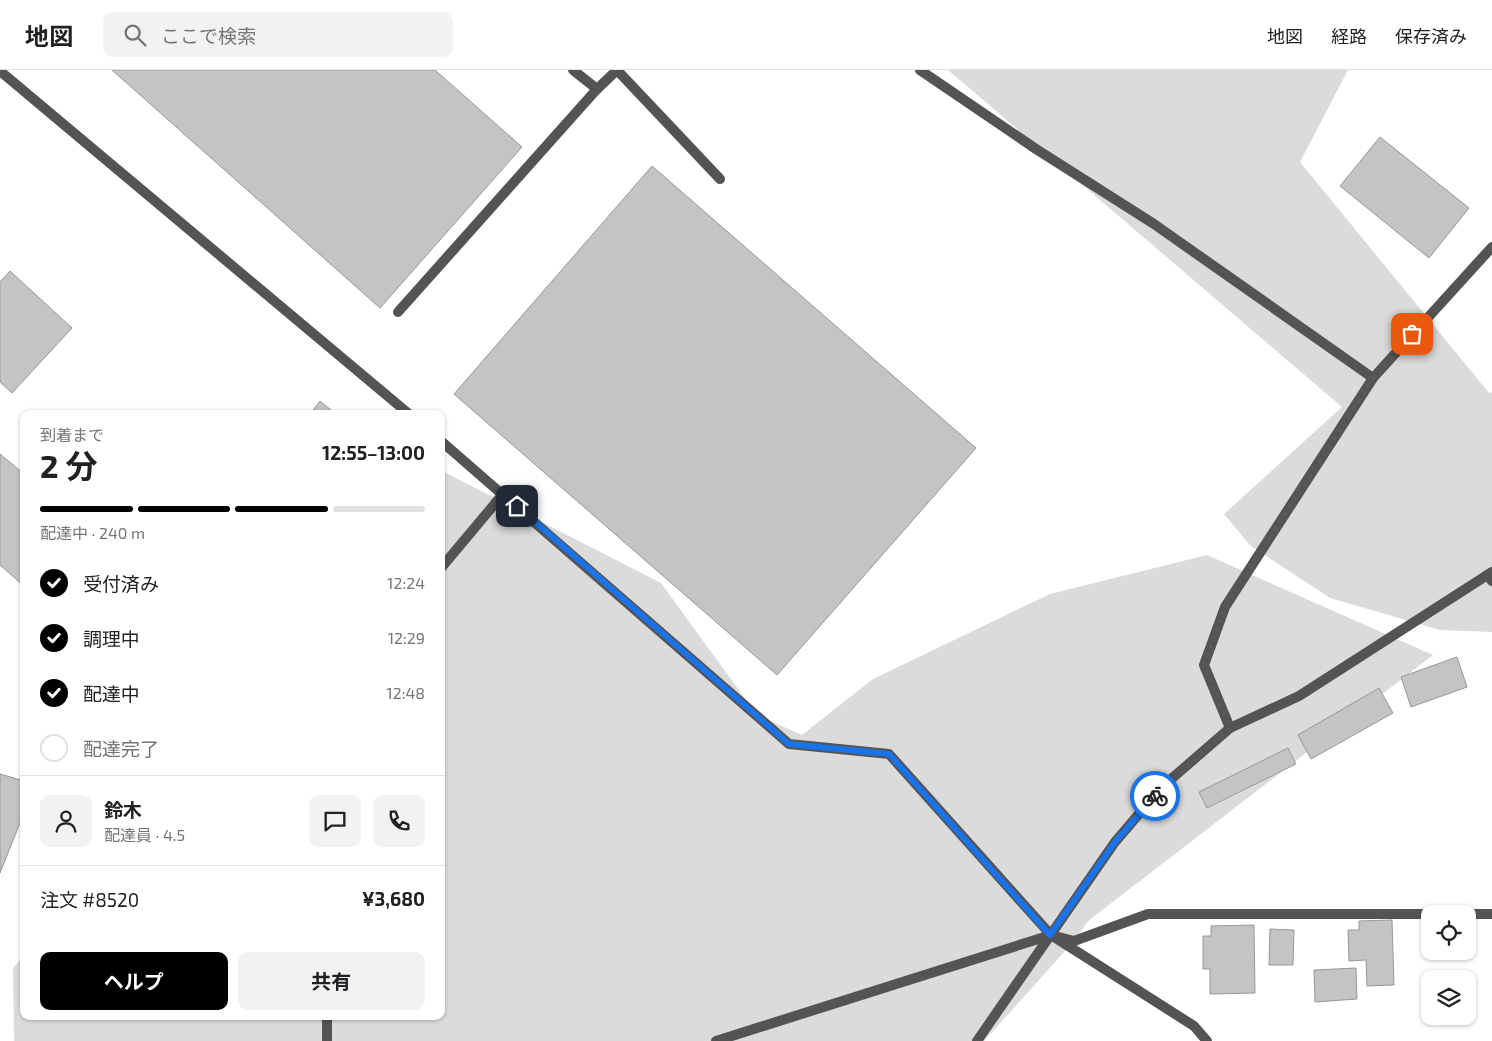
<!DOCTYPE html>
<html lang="ja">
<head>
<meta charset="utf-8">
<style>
	body { margin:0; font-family:"Exo 2","Noto Sans JP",sans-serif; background:#f2f2f2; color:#202124; height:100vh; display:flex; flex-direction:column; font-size:19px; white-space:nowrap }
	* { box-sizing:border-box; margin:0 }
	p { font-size:16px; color:#757577 }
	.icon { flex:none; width:28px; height:28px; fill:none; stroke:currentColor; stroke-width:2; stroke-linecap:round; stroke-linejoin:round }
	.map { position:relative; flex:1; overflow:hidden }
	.details { position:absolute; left:20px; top:340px; width:425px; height:610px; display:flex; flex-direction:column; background:#fff; border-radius:10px; box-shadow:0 1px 4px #0004 }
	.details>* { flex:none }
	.tools { position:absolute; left:1421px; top:835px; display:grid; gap:10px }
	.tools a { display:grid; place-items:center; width:55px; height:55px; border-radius:10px; background:#fff; box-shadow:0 1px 4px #0004; font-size:25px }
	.pin { position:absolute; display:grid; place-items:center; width:42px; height:42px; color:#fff; margin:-21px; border-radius:10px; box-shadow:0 2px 8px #0006 }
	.courier { position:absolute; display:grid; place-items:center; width:50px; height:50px; margin:-25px; border:4px solid #1a73e8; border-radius:50%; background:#fff; color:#222; box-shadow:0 1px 6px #0007 }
	.head em { font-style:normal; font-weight:700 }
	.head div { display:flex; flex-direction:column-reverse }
	.head { display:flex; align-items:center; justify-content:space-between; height:85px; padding:0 20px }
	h1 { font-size:32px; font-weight:700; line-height:38px }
	.bar { display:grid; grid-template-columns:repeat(4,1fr); gap:8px 5px; align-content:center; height:60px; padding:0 20px }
	.bar i { height:6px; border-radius:4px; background:#e0e0e0 }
	.bar .on { background:#000 }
	.bar p { grid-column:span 4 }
	.line { display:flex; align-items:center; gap:12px; padding:0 20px; border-top:1px solid #e0e0e0 }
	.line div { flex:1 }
	.round { display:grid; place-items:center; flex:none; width:52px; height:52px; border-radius:10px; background:#f2f2f2 }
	ol { padding:0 20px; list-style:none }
	li { display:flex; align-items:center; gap:15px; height:55px }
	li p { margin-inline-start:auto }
	li .icon { padding:5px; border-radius:50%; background:#000; color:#fff; stroke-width:4 }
	li:last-child { color:#757577 }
	li i { width:28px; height:28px; border:2px solid #e0e0e0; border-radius:50% }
	.button { display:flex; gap:10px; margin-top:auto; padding:10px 20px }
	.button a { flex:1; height:58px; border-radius:10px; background:#000; color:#fff; font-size:20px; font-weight:700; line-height:58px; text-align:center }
	.button a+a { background:#f2f2f2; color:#202124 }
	header { display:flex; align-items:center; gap:30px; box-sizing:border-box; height:70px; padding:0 25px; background:#fff; border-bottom:1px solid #e0e0e0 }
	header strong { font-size:24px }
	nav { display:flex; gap:28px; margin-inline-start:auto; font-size:18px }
	.search { width:350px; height:45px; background:#f2f2f2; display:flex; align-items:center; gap:12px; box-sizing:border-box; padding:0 18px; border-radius:10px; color:#757577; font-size:19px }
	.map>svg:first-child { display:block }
	.green { fill:#dbdbdb }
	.building { fill:#c4c4c4; stroke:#989898 }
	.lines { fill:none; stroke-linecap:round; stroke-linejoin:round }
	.lane { stroke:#545454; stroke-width:10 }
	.street { stroke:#545454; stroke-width:10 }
	.done { stroke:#595959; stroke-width:5; stroke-dasharray:0 9 }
	.route { stroke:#1a73e8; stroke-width:6 }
</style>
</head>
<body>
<header>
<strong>地図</strong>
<div class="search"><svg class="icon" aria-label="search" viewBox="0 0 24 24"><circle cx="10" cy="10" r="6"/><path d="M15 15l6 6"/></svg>ここで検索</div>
<nav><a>地図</a><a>経路</a><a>保存済み</a></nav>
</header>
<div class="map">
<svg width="1492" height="971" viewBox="0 0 1492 971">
	<rect width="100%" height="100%" fill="#fff"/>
	<g class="green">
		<polygon points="948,0 1348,0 1300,92 1489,323 1492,322 1492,562 1440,560 1330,528 1251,476 1224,444 1342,337"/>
		<polygon points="444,402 661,513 757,645 802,665 873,609 1050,524 1207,485 1433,585 1088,851 1074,871 984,971 14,971 13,898 24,886 24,946 441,946 441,405"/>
	</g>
	<g class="building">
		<polygon points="112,0 435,0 522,77 380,238"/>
		<polygon points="1380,67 1469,138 1429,188 1340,116"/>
		<polygon points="652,96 976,378 777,605 454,324"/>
		<polygon points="10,201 72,258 12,323 0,312 0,212"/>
		<polygon points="320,331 336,344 310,344"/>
		<polygon points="0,384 24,404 24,516 0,495"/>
		<polygon points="1457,587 1467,617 1411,637 1401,607"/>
		<polygon points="1379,618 1393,643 1311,689 1298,665"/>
		<polygon points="1288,678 1296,694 1207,738 1199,722"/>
		<polygon points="0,704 24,711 24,743 0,803"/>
		<polygon points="1392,850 1394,915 1367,916 1366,890 1349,891 1348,860 1359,860 1359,851"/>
		<polygon points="1254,855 1255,923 1210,924 1210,899 1203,899 1203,866 1211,866 1211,856"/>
		<polygon points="1270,859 1294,860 1293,895 1269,895"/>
		<polygon points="1356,898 1357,929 1315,932 1314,900"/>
	</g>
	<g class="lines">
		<g class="lane">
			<polyline points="0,1 409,344"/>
			<polyline points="441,371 789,674 889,684 1051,865 1194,956 1207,971"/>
			<polyline points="441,498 503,424"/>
			<polyline points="1487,505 1492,511"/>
			<polyline points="1433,844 1492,844"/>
			<polyline points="327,971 327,946"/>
			<polyline points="716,971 1051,865 1074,871 1148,844 1430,844"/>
		</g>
		<g class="street">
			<polyline points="573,0 597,19 617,0"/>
			<polyline points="617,0 720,109"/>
			<polyline points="920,0 1036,79 1154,154 1373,308"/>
			<polyline points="398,242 597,19"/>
			<polyline points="1230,658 1204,595 1225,537 1373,308 1492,177"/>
			<polyline points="977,971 1115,772 1162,717 1230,658 1299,626 1492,502"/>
		</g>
	</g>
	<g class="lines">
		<polyline class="done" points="1155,726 1230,658 1204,595 1225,537 1373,308 1412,264"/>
		<polyline class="route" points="517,436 789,674 889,684 1050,865 1115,772 1155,726"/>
	</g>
</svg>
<div class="tools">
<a><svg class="icon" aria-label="locate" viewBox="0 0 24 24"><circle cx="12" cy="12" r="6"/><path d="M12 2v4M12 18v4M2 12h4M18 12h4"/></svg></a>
<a><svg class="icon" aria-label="layers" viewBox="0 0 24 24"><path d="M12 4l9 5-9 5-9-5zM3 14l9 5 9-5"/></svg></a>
</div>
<div class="pin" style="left:1412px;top:264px;background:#ea580c"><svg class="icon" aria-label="bag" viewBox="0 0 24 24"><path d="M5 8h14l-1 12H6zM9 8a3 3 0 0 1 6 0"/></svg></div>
<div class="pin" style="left:517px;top:436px;background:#1f2937"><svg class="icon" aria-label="home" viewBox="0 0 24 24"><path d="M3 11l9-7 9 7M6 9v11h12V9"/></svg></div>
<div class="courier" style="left:1155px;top:726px"><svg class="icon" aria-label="bike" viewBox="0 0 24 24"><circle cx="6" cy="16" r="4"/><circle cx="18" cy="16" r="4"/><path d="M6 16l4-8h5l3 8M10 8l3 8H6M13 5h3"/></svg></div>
<section class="details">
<div class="head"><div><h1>2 分</h1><p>到着まで</p></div><em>12:55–13:00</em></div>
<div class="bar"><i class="on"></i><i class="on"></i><i class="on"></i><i></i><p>配達中 · 240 m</p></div>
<ol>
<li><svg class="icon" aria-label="check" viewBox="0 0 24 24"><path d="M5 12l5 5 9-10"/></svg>受付済み<p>12:24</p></li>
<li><svg class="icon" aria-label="check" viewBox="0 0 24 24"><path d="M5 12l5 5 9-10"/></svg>調理中<p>12:29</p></li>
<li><svg class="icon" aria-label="check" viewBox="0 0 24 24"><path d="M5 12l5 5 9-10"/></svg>配達中<p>12:48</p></li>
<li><i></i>配達完了</li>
</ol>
<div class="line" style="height:90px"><a class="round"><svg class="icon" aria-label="person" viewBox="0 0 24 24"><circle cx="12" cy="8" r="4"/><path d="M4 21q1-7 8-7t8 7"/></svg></a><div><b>鈴木</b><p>配達員 · 4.5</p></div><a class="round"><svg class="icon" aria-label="chat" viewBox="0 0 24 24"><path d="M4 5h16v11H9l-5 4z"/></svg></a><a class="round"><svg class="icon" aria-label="phone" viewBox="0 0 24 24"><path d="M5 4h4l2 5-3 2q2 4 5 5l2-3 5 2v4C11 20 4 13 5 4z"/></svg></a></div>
<div class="line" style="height:65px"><div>注文 #8520</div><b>¥3,680</b></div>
<div class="button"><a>ヘルプ</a><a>共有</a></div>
</section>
</div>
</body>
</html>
